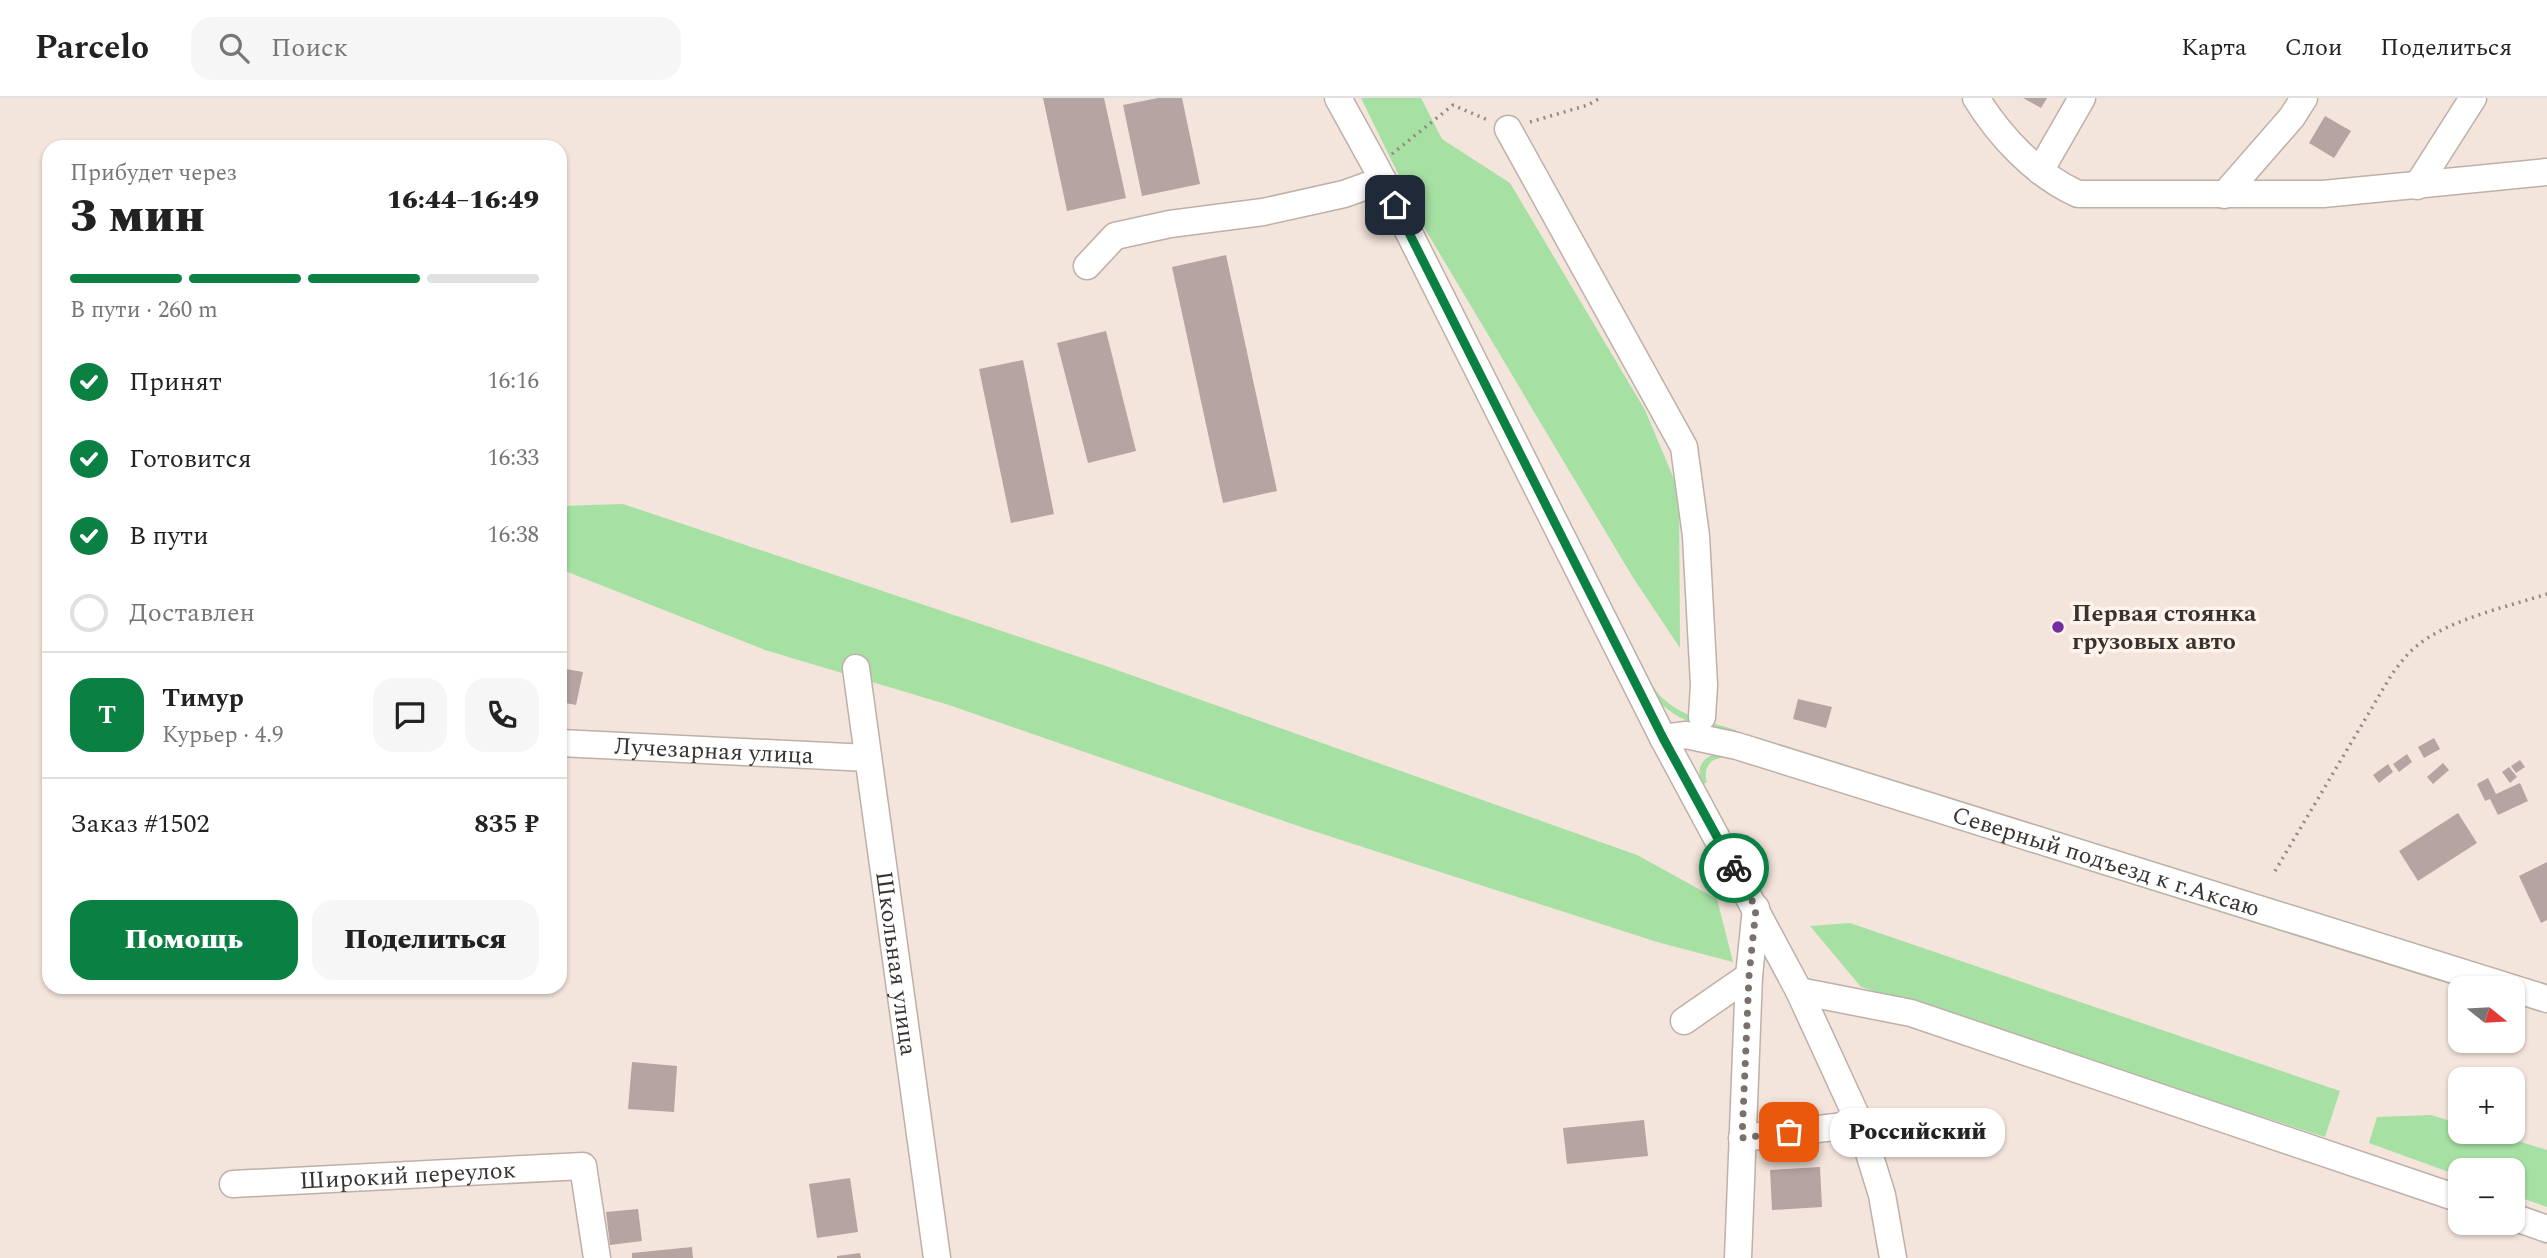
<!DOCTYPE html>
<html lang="ru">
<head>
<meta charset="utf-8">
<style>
	body { margin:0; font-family:Spectral,serif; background:#f6f6f6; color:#222; height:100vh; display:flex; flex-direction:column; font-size:26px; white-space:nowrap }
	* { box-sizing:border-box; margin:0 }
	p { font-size:23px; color:#767676 }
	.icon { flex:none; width:38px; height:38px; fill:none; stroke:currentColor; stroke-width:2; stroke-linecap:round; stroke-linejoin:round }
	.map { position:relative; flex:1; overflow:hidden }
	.drawer { position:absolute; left:42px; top:42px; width:525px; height:854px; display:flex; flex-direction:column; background:#fff; border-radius:21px; box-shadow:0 2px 5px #0004 }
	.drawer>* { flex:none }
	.needle { width:46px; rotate:108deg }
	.fabs { position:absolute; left:2448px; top:878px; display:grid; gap:14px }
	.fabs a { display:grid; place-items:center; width:77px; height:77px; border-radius:14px; background:#fff; box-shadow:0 2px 5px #0004; font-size:35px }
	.pin { position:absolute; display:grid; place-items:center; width:60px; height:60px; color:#fff; margin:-30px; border-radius:14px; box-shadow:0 4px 10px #0006 }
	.courier { position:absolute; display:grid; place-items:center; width:70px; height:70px; margin:-35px; border:5px solid #0b8043; border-radius:50%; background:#fff; color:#222; box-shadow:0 2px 9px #0007 }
	.bubble { position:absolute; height:49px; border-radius:21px; background:#fff; box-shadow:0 2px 5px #0004; font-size:23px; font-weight:800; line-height:49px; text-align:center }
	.head em { font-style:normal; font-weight:800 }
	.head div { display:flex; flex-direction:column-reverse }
	.head { display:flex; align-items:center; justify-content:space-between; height:119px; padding:0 28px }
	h1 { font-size:46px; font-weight:800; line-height:52px }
	.bar { display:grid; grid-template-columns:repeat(4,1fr); gap:10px 7px; align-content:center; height:84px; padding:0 28px }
	.bar i { height:9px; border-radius:5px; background:#e0e0e0 }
	.bar .current { background:#0b8043 }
	.bar p { grid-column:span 4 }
	.line { display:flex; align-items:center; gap:18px; padding:0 28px; border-top:2px solid #e0e0e0 }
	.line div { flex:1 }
	.round { display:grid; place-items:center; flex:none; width:74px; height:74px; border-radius:21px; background:#f6f6f6 }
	ol { padding:0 28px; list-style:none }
	li { display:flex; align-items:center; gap:21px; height:77px }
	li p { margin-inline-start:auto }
	li .icon { padding:7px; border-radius:50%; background:#0b8043; color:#fff; stroke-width:4 }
	li:last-child { color:#767676 }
	li i { width:38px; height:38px; border:4px solid #e0e0e0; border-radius:50% }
	.cta { display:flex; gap:14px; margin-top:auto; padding:14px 28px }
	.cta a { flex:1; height:80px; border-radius:21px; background:#0b8043; color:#fff; font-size:28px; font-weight:800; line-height:80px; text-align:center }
	.cta a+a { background:#f6f6f6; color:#222 }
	header { display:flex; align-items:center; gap:42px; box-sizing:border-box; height:98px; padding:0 35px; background:#fff; border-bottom:2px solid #e0e0e0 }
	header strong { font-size:33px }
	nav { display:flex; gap:38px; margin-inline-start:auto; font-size:24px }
	.search { width:490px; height:63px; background:#f6f6f6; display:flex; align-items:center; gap:18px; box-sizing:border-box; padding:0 24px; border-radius:21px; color:#767676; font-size:26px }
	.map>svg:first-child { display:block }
	.green { fill:#a6e0a3 }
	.building { fill:#b5a4a2 }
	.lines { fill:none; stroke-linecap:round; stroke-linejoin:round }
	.minor-casing { stroke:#beb0a8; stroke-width:29 }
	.path { stroke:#938983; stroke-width:3.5; stroke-dasharray:2 5; stroke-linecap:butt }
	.minor { stroke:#fff; stroke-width:26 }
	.done { stroke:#7a716c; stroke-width:7; stroke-dasharray:0 12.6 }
	.route { stroke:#0b8043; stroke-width:9 }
	.poi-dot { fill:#762da0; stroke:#fff3ec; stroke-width:2.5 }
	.labels { text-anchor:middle; stroke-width:7; stroke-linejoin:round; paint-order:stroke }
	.poi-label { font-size:24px; font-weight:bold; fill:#393330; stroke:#fff3ec; text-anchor:start }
	.street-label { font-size:24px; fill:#393330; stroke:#fff3ec }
</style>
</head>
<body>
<header>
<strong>Parcelo</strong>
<div class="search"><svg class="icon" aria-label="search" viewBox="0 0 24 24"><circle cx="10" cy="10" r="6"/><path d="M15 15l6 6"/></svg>Поиск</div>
<nav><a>Карта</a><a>Слои</a><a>Поделиться</a></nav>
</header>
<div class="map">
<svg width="2547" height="1160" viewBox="0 0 2547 1160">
	<rect width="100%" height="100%" fill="#f4e5dc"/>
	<g class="green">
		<polygon points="1361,0 1421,0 1442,41 1510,85 1645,312 1679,393 1680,550 1632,478 1425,131"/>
		<polygon points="623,406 1103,567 1637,757 1717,801 1733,864 1657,844 1307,731 949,607 765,552 560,471 560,408"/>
		<path d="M 1652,587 C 1671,617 1704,622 1736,632 L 1734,638 C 1696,626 1673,624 1647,590 Z"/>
		<polygon points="1747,636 2547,886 2547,892 1745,641"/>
		<path d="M 1729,654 L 1727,660 C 1712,658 1702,669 1707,684 L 1702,687 C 1693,663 1709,655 1729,654 Z"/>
		<polygon points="1740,658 2484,891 2465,891 1738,663"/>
		<polygon points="1850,825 2340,993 2325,1039 1861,889 1810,828"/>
		<polygon points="2431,1017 2460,1026 2460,1034 2489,1034 2547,1052 2547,1109 2513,1097 2513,1073 2460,1073 2460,1078 2369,1045 2377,1019"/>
	</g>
	<g class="building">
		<polygon points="1043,0 1104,0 1126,100 1067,113"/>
		<polygon points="1158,0 1182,0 1200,86 1142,98 1123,7"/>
		<polygon points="2023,0 2047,0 2041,10"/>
		<polygon points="2325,18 2351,33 2334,60 2309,45"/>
		<polygon points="1226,157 1277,393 1223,405 1172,169"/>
		<polygon points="1106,233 1136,353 1088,365 1057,245"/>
		<polygon points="1023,262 1054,416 1011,425 979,271"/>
		<polygon points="560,570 583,574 576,607 560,604"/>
		<polygon points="1798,601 1832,609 1826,630 1793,621"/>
		<polygon points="2434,640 2440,651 2424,660 2418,649"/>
		<polygon points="2407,656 2412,664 2399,674 2393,666"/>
		<polygon points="2520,662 2525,669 2516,675 2511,668"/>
		<polygon points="2443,665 2449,672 2433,686 2427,679"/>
		<polygon points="2388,666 2393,674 2379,685 2373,677"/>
		<polygon points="2509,669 2517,679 2510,685 2502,674"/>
		<polygon points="2488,680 2496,696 2520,685 2528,703 2498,717 2490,701 2485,703 2477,686"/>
		<polygon points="2458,715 2477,745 2418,783 2399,753"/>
		<polygon points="2547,764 2547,822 2541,825 2519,778"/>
		<polygon points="632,964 677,968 674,1014 628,1011"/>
		<polygon points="1644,1022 1648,1058 1567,1066 1563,1030"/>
		<polygon points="1820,1069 1822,1109 1772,1112 1770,1072"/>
		<polygon points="850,1080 858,1134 817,1140 809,1086"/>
		<polygon points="638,1111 642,1143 610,1147 606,1114"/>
		<polygon points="692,1149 693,1160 632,1160 632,1155"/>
		<polygon points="860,1155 861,1160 837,1160 837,1158"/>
	</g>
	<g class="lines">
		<g class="minor-casing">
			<g id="minor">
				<polyline points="1338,0 1376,69 1663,640 1799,893 1860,1026 1882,1097 1893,1160"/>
				<path d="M 1976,0 C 2000,39 2036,77 2078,96 L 2323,96 L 2547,74"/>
				<polyline points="1508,31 1684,349 1696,438 1704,587 1702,619"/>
				<polyline points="2040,73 2082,0"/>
				<polyline points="2417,88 2473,0"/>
				<polyline points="2224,97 2292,19 2304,0"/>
				<polyline points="1087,168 1115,138 1170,126 1263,114 1344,96 1383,82"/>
				<path id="s1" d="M 856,570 L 937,1160"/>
				<path id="s2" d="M 1663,640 L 1686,637 L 1737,648 L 2547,901"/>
				<path id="s3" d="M 560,645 L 868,660"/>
				<polyline points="1799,893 1911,915 2460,1101"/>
				<polyline points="1684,923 1749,878"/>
				<polyline points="1742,1040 1860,1026"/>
				<path id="s4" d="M 233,1086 L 583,1068 L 597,1160"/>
				<polyline points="2513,1119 2547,1131"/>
				<polyline points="1738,1160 1749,878 1756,810"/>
			</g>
		</g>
		<g class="path">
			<polyline points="1530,24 1588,7 1600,0"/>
			<polyline points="1392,56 1453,7 1490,23"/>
			<path d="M 2275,773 L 2392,576 C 2400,566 2407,555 2418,547 C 2450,521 2507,509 2547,496"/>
		</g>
		<use href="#minor" class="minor"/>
	</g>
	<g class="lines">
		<polyline class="done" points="1734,770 1756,810 1749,878 1742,1040 1789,1034"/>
		<polyline class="route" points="1395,107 1663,640 1734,770"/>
	</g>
	<circle class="poi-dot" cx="2058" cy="529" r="7"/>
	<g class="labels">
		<g class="poi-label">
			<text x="2072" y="523">Первая стоянка<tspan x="2072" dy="28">грузовых авто</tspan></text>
		</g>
		<g class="street-label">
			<text dy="8" stroke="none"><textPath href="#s3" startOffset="154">Лучезарная улица</textPath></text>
			<text dy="8" stroke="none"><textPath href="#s2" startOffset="462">Северный подъезд к г.Аксаю</textPath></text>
			<text dy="8" stroke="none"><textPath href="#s1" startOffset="298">Школьная улица</textPath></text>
			<text dy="8" stroke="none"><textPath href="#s4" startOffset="175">Широкий переулок</textPath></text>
		</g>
	</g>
</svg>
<div class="fabs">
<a><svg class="needle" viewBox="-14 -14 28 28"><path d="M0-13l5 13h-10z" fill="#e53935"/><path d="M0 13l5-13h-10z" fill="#767676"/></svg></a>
<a>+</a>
<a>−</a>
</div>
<div class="pin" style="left:1789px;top:1034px;background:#ea580c"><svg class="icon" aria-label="bag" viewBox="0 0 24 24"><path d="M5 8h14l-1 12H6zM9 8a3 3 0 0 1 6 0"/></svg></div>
<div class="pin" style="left:1395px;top:107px;background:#1f2937"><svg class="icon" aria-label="home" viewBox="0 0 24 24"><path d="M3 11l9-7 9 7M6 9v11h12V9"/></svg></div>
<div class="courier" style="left:1734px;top:770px"><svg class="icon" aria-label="bike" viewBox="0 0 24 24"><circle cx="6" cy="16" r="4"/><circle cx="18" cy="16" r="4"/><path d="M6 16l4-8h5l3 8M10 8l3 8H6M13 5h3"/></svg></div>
<div class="bubble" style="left:1830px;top:1010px;width:175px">Российский</div>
<section class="drawer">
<div class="head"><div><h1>3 мин</h1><p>Прибудет через</p></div><em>16:44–16:49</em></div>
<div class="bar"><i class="current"></i><i class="current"></i><i class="current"></i><i></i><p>В пути · 260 m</p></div>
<ol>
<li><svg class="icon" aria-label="check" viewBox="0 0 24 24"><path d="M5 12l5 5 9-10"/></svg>Принят<p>16:16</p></li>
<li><svg class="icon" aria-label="check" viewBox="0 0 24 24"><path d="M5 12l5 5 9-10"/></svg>Готовится<p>16:33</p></li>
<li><svg class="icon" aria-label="check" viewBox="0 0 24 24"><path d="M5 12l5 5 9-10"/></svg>В пути<p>16:38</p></li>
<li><i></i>Доставлен</li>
</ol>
<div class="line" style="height:126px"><b class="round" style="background:#0b8043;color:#fff">Т</b><div><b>Тимур</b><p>Курьер · 4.9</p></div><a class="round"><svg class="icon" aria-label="chat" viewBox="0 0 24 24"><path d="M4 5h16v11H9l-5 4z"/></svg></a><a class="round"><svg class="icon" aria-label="phone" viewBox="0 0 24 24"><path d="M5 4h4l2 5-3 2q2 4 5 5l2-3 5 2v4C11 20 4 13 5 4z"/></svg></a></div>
<div class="line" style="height:91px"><div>Заказ #1502</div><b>835 ₽</b></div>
<div class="cta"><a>Помощь</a><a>Поделиться</a></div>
</section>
</div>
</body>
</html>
